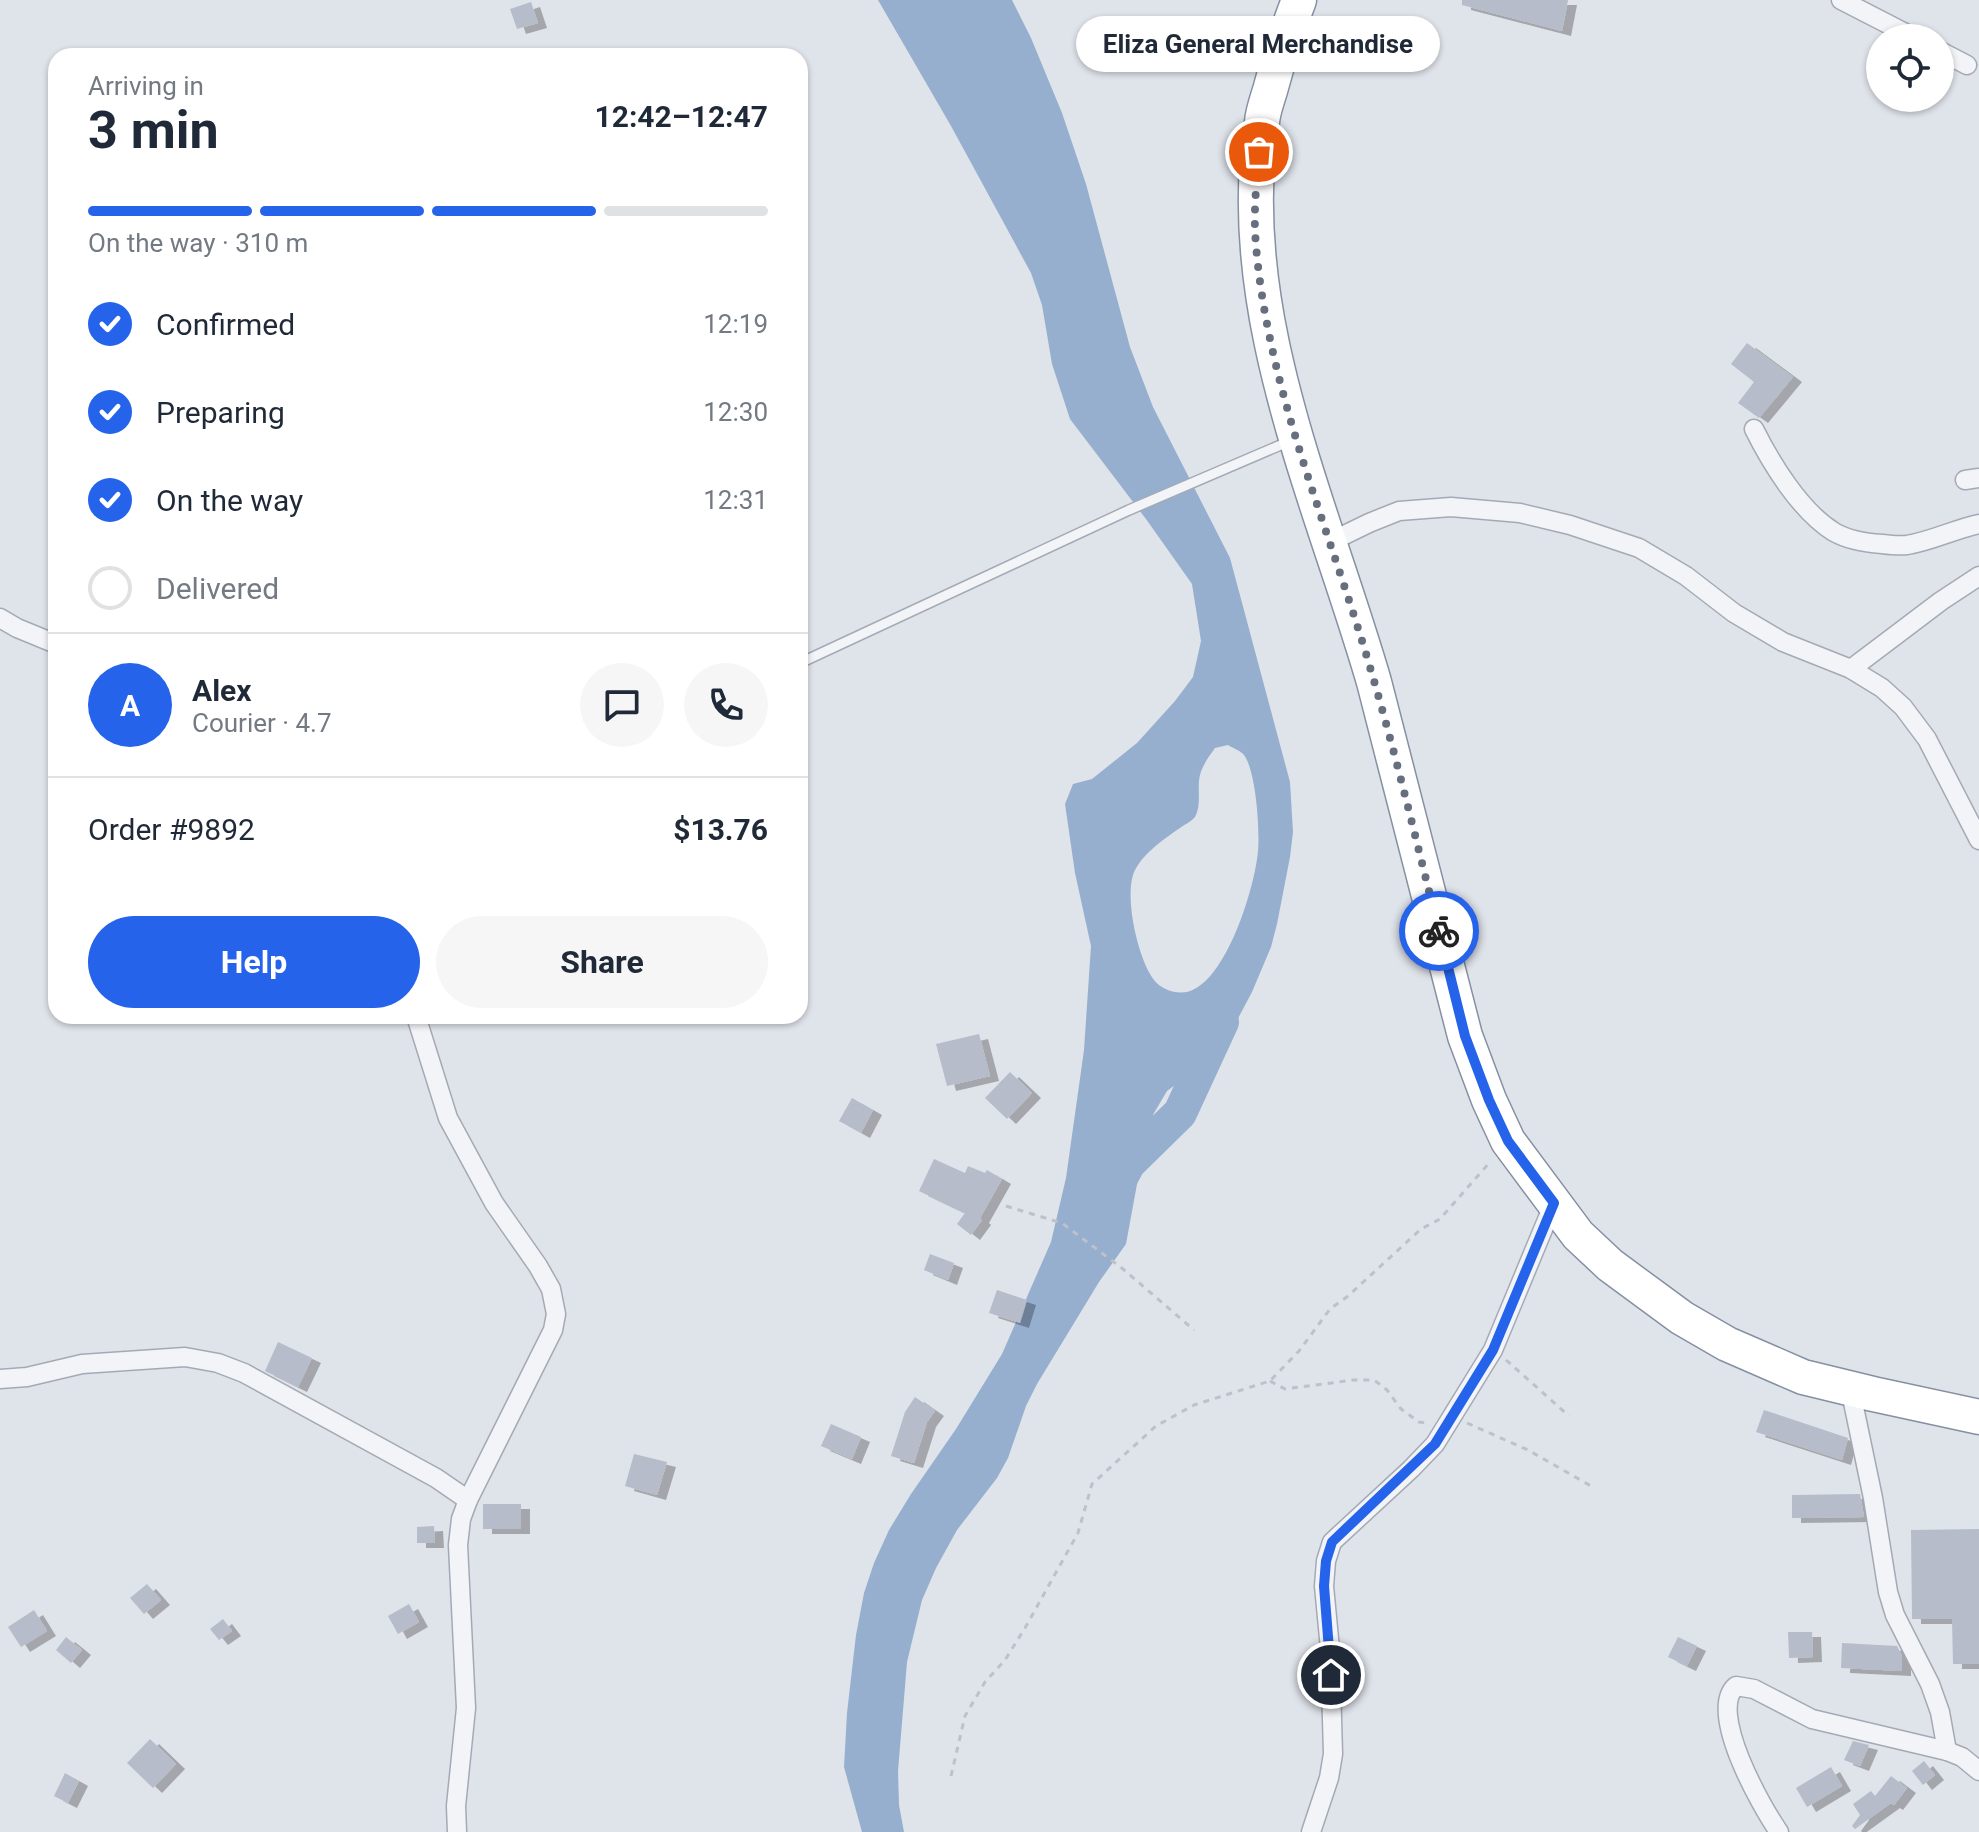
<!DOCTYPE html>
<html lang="en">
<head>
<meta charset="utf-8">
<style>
	body { margin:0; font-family:Roboto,sans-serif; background:#f6f6f7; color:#1f2937; height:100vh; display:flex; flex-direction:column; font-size:30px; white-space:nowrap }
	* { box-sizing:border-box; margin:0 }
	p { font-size:26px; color:#747a83 }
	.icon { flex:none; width:44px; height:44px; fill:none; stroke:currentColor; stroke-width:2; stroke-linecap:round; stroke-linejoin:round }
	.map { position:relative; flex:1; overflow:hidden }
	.details { position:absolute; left:48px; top:48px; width:760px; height:976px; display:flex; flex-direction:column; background:#fff; border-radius:24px; box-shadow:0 2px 6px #0004 }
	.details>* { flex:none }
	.controls { position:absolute; left:1866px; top:24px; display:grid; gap:16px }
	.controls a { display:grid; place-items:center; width:88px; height:88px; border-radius:50%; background:#fff; box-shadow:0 2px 6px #0004; font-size:40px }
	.pin { position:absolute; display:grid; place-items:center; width:68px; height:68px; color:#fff; margin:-34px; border:4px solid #fff; border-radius:50%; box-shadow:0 2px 8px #0007 }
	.courier { position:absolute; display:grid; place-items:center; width:80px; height:80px; margin:-40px; border:6px solid #2563eb; border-radius:50%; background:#fff; color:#222; box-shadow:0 2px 10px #0007 }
	.bubble { position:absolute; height:56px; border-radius:28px; background:#fff; box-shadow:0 2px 6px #0004; font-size:26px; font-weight:700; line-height:56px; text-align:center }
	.summary em { font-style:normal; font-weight:700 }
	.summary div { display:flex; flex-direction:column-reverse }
	.summary { display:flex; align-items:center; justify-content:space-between; height:136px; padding:0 40px }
	h1 { font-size:52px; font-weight:700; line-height:60px }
	.bar { display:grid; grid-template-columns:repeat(4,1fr); gap:12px 8px; align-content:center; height:96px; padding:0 40px }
	.bar i { height:10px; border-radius:6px; background:#e0e1e3 }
	.bar .active { background:#2563eb }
	.bar p { grid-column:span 4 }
	.line { display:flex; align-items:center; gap:20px; padding:0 40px; border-top:2px solid #e0e1e3 }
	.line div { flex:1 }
	.round { display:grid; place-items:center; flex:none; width:84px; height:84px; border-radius:42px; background:#f6f6f7 }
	ol { padding:0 40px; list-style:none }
	li { display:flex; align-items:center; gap:24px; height:88px }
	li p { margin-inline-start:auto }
	li .icon { padding:8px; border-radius:50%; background:#2563eb; color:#fff; stroke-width:4 }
	li:last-child { color:#747a83 }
	li i { width:44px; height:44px; border:4px solid #e0e1e3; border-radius:50% }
	.button { display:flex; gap:16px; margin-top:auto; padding:16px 40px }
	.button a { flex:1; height:92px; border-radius:48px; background:#2563eb; color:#fff; font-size:32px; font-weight:700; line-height:92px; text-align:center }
	.button a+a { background:#f6f6f7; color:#1f2937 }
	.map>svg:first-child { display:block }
	.water { fill:#96afce; fill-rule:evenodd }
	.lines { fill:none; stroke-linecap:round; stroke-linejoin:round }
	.river { stroke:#96afce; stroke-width:34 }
	.building { fill:#b6bcc9; filter:url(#shadow) }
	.lane-casing { stroke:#a4aab5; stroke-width:12 }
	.street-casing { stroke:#a4aab5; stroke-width:21 }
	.highway-casing { stroke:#8590a3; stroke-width:37 }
	.path { stroke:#bec1c9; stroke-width:3; stroke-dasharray:6 6; stroke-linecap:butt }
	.lane { stroke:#f3f4f8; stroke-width:9 }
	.street { stroke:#f3f4f8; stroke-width:18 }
	.highway { stroke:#fff; stroke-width:34 }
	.done { stroke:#676f7e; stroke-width:8; stroke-dasharray:0 14.4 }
	.route { stroke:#2563eb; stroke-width:10 }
</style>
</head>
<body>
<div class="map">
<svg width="1979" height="1832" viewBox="0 0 1979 1832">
	<defs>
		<filter id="shadow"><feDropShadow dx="9" dy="5" stdDeviation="0" flood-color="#0004"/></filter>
	</defs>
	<rect width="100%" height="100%" fill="#dfe3ea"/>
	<path class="water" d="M 878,0 L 1012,0 L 1031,38 L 1062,113 L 1086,184 L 1130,347 L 1153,407 L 1230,558 L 1290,782 L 1293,832 L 1290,857 L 1277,924 L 1271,947 L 1252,992 L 1226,1041 L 1209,1060 L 1167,1091 L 1154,1113 L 1146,1135 L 1126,1244 L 1099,1282 L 1037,1384 L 1026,1406 L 1008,1458 L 997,1478 L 957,1530 L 936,1568 L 922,1600 L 907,1662 L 898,1771 L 899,1805 L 904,1832 L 862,1832 L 844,1767 L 847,1713 L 856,1635 L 864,1593 L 874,1563 L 889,1530 L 911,1494 L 956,1429 L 1002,1354 L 1051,1242 L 1066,1178 L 1084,1050 L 1091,946 L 1075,873 L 1065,804 L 1073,784 L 1092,779 L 1137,743 L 1175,701 L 1193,677 L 1201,641 L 1192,584 L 1146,519 L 1070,419 L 1052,364 L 1042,305 L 1031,273 L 951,126 ZM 1228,745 C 1233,748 1241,751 1244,755 C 1256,771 1260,830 1258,851 C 1255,887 1226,983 1187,992 C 1175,994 1162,990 1154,980 C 1138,959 1125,900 1133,875 C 1140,855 1164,839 1180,828 C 1184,825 1192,821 1195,817 C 1201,806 1198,792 1199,781 C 1200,768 1208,758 1215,748 Z"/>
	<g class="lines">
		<polyline class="river" points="1116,1187 1129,1163 1180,1113 1222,1022"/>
	</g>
	<g class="building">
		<polygon points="1462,0 1568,0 1562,31 1462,5"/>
		<polygon points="531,2 538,23 517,29 510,9"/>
		<polygon points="1747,343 1793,377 1759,418 1738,403 1754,382 1731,364"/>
		<polygon points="979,1034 990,1076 947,1086 936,1044"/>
		<polygon points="1010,1072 1032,1093 1007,1119 985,1098"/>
		<polygon points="852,1098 873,1110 861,1133 839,1121"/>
		<polygon points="934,1159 965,1173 968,1166 985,1173 987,1170 1002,1179 980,1218 982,1220 971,1235 957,1224 965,1213 919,1191"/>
		<polygon points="930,1254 954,1263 948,1280 924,1270"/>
		<polygon points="997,1290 1027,1300 1020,1323 989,1313"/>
		<polygon points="278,1342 312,1358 298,1387 265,1371"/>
		<polygon points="915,1397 935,1411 927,1422 914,1463 891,1456 905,1412"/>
		<polygon points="1764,1410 1848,1438 1842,1460 1756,1432"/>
		<polygon points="831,1424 861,1437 852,1459 821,1446"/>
		<polygon points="634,1454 667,1462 657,1495 625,1486"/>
		<polygon points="1860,1494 1864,1517 1792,1518 1792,1495"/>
		<rect x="483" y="1504" width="38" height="25"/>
		<polygon points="434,1526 435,1543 417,1543 417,1527"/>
		<polygon points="1979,1529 1979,1664 1953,1664 1952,1619 1912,1619 1911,1530"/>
		<polygon points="147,1584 161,1600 144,1614 130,1598"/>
		<polygon points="409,1604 419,1622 398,1634 388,1616"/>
		<polygon points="34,1610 47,1631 21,1647 8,1627"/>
		<polygon points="223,1619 232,1631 219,1640 210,1629"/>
		<polygon points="1788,1632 1812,1632 1813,1657 1789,1658"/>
		<polygon points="66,1637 82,1650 71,1663 56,1650"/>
		<polygon points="1678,1637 1697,1646 1687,1666 1668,1657"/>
		<polygon points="1842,1643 1897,1646 1902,1656 1902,1671 1841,1668"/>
		<polygon points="150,1739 176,1764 153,1788 127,1763"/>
		<polygon points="1853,1741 1869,1745 1860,1766 1844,1760"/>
		<polygon points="1924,1761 1935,1775 1923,1785 1912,1771"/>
		<polygon points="1831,1767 1842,1786 1807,1807 1796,1788"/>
		<polygon points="65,1773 79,1781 68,1803 54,1796"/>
		<polygon points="1891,1776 1907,1788 1894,1805 1891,1803 1855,1829 1852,1826 1860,1815 1853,1804 1871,1791 1875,1796"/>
	</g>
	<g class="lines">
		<g class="lane-casing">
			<polyline id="lane" points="800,663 1129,510 1290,441"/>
		</g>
		<g class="street-casing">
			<g id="street">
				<polyline points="1841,0 1915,38"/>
				<polyline points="1940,51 1967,65"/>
				<path d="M 1754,429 C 1771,463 1800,511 1834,532 C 1848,540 1866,543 1882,544 C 1890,545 1899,546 1907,545 C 1932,541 1955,529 1979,524"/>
				<polyline points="1965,480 1979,478"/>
				<polyline points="1328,543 1369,523 1399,511 1451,507 1520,513 1570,525 1639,548 1686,576 1734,613 1783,642 1851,669 1882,688 1903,707 1927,739 1979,840"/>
				<polyline points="0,618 17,628 56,644"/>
				<polyline points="1851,669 1941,601 1979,576"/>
				<polyline points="416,1016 448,1118 494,1203 538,1266 551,1289 556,1314 553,1330 468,1500 461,1519 458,1545 466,1708 456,1806 457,1832"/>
				<polyline points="0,1379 27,1377 82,1364 185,1357 218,1363 244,1373 436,1478 468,1500"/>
				<polyline points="1850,1388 1873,1498 1888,1592 1895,1615 1930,1684 1940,1712 1947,1751"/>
				<polyline points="1311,1832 1329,1778 1333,1754 1330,1649 1324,1586 1326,1561 1332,1542 1411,1469 1435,1444 1493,1350 1554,1203"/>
				<path d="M 1779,1832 C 1761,1806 1707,1711 1736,1686 L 1754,1689 L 1812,1719 L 1947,1751 L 1962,1757 L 1979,1771"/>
			</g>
		</g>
		<g class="highway-casing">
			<path id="highway" d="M 1299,0 C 1288,28 1279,57 1271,87 C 1268,98 1263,110 1262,122 C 1231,311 1322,503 1374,682 L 1465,1036 L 1489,1100 L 1508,1141 L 1578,1235 L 1610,1265 L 1648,1293 L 1682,1318 L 1727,1344 L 1803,1377 L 1873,1394 L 1979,1417"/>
		</g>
		<g class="path">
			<polyline points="1006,1206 1062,1223 1123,1269 1194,1330"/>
			<polyline points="1506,1360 1569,1416"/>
			<polyline points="1270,1381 1285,1389 1354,1380 1374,1380 1387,1390 1401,1409 1419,1422 1426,1423"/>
			<polyline points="1467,1423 1528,1450 1591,1486"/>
			<polyline points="951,1776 965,1716 985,1682 1005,1660 1025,1628 1078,1533 1092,1484 1156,1426 1194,1405 1270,1381 1299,1351 1330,1309 1348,1296 1421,1229 1440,1219 1490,1162"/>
		</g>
		<use href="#lane" class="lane"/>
		<use href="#street" class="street"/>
		<use href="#highway" class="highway"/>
	</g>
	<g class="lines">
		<path class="done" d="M 1259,152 C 1257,178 1254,205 1255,231 C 1263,367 1316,496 1357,625 C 1389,725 1413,828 1439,931"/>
		<polyline class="route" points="1331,1675 1324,1586 1326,1561 1332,1542 1435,1444 1493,1350 1554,1203 1508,1141 1489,1100 1465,1036 1439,931"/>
	</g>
</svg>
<div class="controls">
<a><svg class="icon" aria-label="locate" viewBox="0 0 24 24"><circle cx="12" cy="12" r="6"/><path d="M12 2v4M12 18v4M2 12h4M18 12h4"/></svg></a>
</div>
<div class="pin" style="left:1259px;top:152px;background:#ea580c"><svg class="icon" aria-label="bag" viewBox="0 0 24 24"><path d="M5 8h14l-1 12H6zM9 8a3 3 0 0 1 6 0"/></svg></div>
<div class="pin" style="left:1331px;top:1675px;background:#1f2937"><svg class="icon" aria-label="home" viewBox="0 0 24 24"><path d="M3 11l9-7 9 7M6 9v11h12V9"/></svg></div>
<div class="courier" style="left:1439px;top:931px"><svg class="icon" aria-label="bike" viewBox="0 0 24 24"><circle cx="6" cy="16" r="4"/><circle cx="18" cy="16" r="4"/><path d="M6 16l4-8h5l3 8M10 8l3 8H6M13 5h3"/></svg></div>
<div class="bubble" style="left:1076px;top:16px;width:364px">Eliza General Merchandise</div>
<section class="details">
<div class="summary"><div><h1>3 min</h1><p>Arriving in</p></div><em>12:42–12:47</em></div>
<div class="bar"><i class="active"></i><i class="active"></i><i class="active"></i><i></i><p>On the way · 310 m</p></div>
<ol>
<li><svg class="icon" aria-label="check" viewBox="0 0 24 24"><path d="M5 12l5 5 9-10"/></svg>Confirmed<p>12:19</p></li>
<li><svg class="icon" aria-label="check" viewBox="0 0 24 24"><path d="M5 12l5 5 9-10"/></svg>Preparing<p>12:30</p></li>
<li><svg class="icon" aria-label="check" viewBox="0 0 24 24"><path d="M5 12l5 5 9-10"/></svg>On the way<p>12:31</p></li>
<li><i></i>Delivered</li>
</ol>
<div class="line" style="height:144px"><b class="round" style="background:#2563eb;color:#fff">A</b><div><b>Alex</b><p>Courier · 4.7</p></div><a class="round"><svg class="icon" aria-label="chat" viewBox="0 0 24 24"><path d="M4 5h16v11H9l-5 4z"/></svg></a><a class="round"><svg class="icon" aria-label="phone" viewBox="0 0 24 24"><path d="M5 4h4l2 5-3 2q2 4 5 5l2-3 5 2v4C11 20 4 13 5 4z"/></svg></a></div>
<div class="line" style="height:104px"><div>Order #9892</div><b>$13.76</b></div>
<div class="button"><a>Help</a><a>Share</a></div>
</section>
</div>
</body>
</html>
